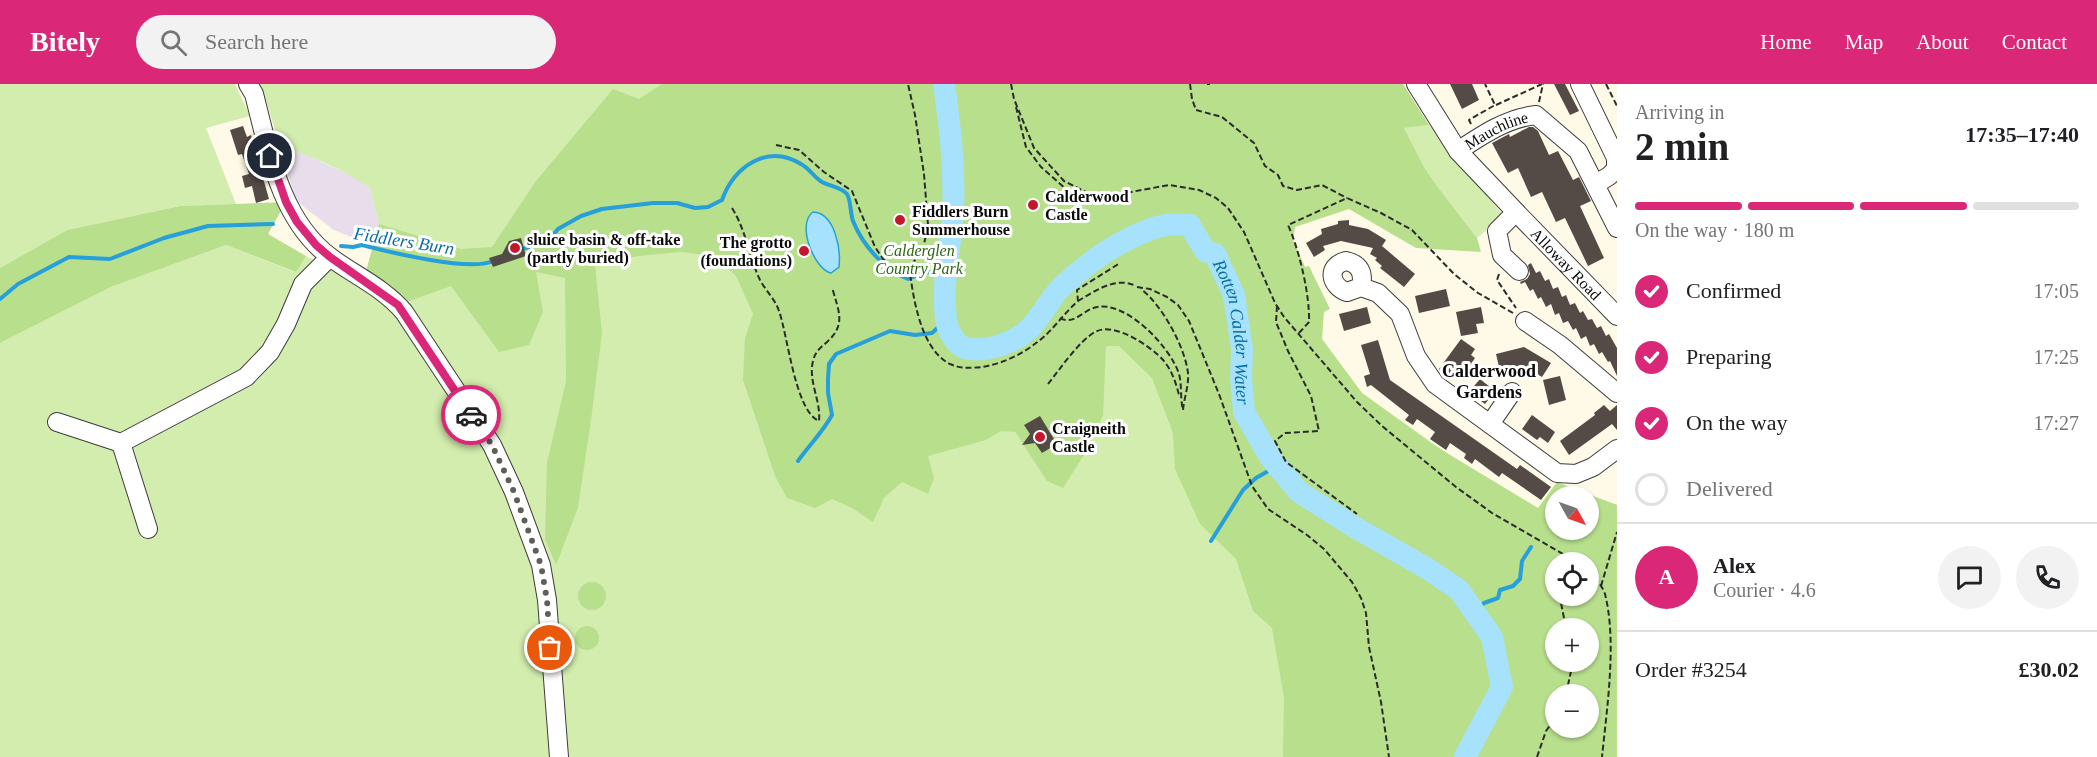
<!DOCTYPE html>
<html lang="en">
<head>
<meta charset="utf-8">
<style>
	body { margin:0; font-family:"Times New Roman",serif; background:#f2f2f2; color:#202124; height:100vh; display:flex; flex-direction:column; font-size:22px; white-space:nowrap }
	* { box-sizing:border-box; margin:0 }
	p { font-size:20px; color:#757577 }
	.icon { flex:none; width:33px; height:33px; fill:none; stroke:currentColor; stroke-width:2; stroke-linecap:round; stroke-linejoin:round }
	.map { position:relative; flex:1; overflow:hidden }
	.sheet { display:flex; flex-direction:column; background:#fff; width:480px }
	.sheet>* { flex:none }
	.needle { width:39px; rotate:130deg }
	.fabs { position:absolute; left:1545px; top:402px; display:grid; gap:12px }
	.fabs a { display:grid; place-items:center; width:54px; height:54px; border-radius:50%; background:#fff; box-shadow:0 2px 4px #0004; font-size:30px }
	.pin { position:absolute; display:grid; place-items:center; width:51px; height:51px; color:#fff; margin:-26px; border:3px solid #fff; border-radius:50%; box-shadow:0 2px 6px #0007 }
	.courier { position:absolute; display:grid; place-items:center; width:60px; height:60px; margin:-30px; border:4px solid #db2777; border-radius:50%; background:#fff; color:#222; box-shadow:0 2px 8px #0007 }
	.head em { font-style:normal; font-weight:700 }
	.head div { display:flex; flex-direction:column-reverse }
	.head { display:flex; align-items:center; justify-content:space-between; height:102px; padding:0 18px }
	h1 { font-size:39px; font-weight:700; line-height:45px }
	.bar { display:grid; grid-template-columns:repeat(4,1fr); gap:9px 6px; align-content:center; height:72px; padding:0 18px }
	.bar i { height:8px; border-radius:4px; background:#e0e0e0 }
	.bar .active { background:#db2777 }
	.bar p { grid-column:span 4 }
	.line { display:flex; align-items:center; gap:15px; padding:0 18px; border-top:2px solid #e0e0e0 }
	.line div { flex:1 }
	.round { display:grid; place-items:center; flex:none; width:63px; height:63px; border-radius:32px; background:#f2f2f2 }
	ol { padding:0 18px; list-style:none }
	li { display:flex; align-items:center; gap:18px; height:66px }
	li p { margin-inline-start:auto }
	li .icon { padding:6px; border-radius:50%; background:#db2777; color:#fff; stroke-width:4 }
	li:last-child { color:#757577 }
	li i { width:33px; height:33px; border:3px solid #e0e0e0; border-radius:50% }
	header { display:flex; align-items:center; gap:36px; box-sizing:border-box; height:84px; padding:0 30px; background:#db2777; color:#fff }
	header strong { font-size:28px }
	nav { display:flex; gap:33px; margin-inline-start:auto; font-size:21px }
	.search { width:420px; height:54px; background:#f2f2f2; display:flex; align-items:center; gap:15px; box-sizing:border-box; padding:0 21px; border-radius:33px; color:#757577; font-size:22px }
	main { display:flex; flex:1; min-height:0 }
	.map>svg:first-child { display:block }
	.industrial { fill:#e8ddeb }
	.green { fill:#d3edae; fill-rule:evenodd }
	.forest { fill:#b7df8c; fill-rule:evenodd }
	.water { fill:#a6e2fc; stroke:#279fda; stroke-width:1.5 }
	.lines { fill:none; stroke-linecap:round; stroke-linejoin:round }
	.stream { stroke:#279fda; stroke-width:4 }
	.river { stroke:#a6e2fc; stroke-width:22 }
	.building { fill:#544a46 }
	.minor-casing { stroke:#3d3d3d; stroke-width:20 }
	.path { stroke:#2c2c2c; stroke-width:2; stroke-dasharray:6 3; stroke-linecap:butt }
	.minor { stroke:#fff; stroke-width:18 }
	.done { stroke:#605e58; stroke-width:6; stroke-dasharray:0 10.8 }
	.route { stroke:#db2777; stroke-width:8 }
	.poi-dot { fill:#c6162b; stroke:#fff; stroke-width:2 }
	.labels { text-anchor:middle; stroke-width:6; stroke-linejoin:round; paint-order:stroke }
	.street-label { font-size:16px; fill:#0a0a0a; stroke:#fff }
	.poi-label { font-size:16px; font-weight:bold; fill:#0a0a0a; stroke:#fff; text-anchor:start }
	.park-label { font-size:16px; font-style:italic; fill:#2c6716; stroke:#fff }
	.water-label { font-size:18px; font-style:italic; fill:#096ca6; stroke:#fff }
	.neighbourhood-label { font-size:18px; font-weight:bold; fill:#0a0a0a; stroke:#fff }
</style>
</head>
<body>
<header>
<strong>Bitely</strong>
<div class="search"><svg class="icon" aria-label="search" viewBox="0 0 24 24"><circle cx="10" cy="10" r="6"/><path d="M15 15l6 6"/></svg>Search here</div>
<nav><a>Home</a><a>Map</a><a>About</a><a>Contact</a></nav>
</header>
<main>
<div class="map">
<svg width="1617" height="673" viewBox="0 0 1617 673">
	<rect width="100%" height="100%" fill="#fff9e8"/>
	<polygon class="industrial" points="280,62 304,70 355,93 370,104 379,140 373,160 356,155 334,146 295,116"/>
	<g class="green">
		<polygon points="0,0 235,0 250,32 206,44 236,120 180,122 67,146 0,184"/>
		<path d="M 258,0 L 1383,0 L 1356,120 L 1296,137 L 1293,156 L 1318,213 L 1322,255 L 1362,309 L 1556,446 L 1588,446 L 1588,412 L 1586,410 L 1617,421 L 1617,673 L 0,673 L 0,259 L 111,203 L 226,161 L 295,188 L 306,172 L 392,218 L 364,195 L 379,140 L 370,104 C 343,85 311,72 280,62 L 266,16 ZM 1103,332 L 1086,368 L 1063,403 L 1047,396 L 1015,348 L 1001,346 ZM 1556,478 L 1588,478 L 1588,512 L 1556,512 ZM 1556,544 L 1588,544 L 1588,578 L 1556,578 ZM 1556,610 L 1588,610 L 1588,644 L 1556,644 Z"/>
		<polygon points="1429,41 1502,130 1499,136 1477,154 1437,102 1424,83 1404,44"/>
	</g>
	<g class="forest">
		<path d="M 662,0 L 1403,0 L 1429,41 L 1404,44 L 1424,83 L 1437,102 L 1477,154 L 1481,168 L 1416,164 L 1349,125 L 1295,143 L 1293,156 L 1305,183 L 1309,182 L 1330,225 L 1324,228 L 1322,255 L 1362,309 L 1432,360 L 1538,424 L 1557,398 L 1617,421 L 1617,673 L 1283,673 L 1284,614 L 1272,544 L 1253,527 L 1236,475 L 1200,440 L 1175,385 L 1173,349 L 1152,294 L 1119,262 L 1106,262 L 1103,332 L 1086,368 L 1063,404 L 1047,397 L 1015,348 L 1001,347 L 986,356 L 928,372 L 934,394 L 928,410 L 902,398 L 884,414 L 873,438 L 852,424 L 832,415 L 815,424 L 787,414 L 775,392 L 743,296 L 745,254 L 753,230 L 736,192 L 715,172 L 681,168 L 638,172 L 595,181 L 602,249 L 591,336 L 578,424 L 556,481 L 545,455 L 547,379 L 566,297 L 565,194 L 536,188 L 543,228 L 529,261 L 499,268 L 451,202 L 398,221 L 364,195 L 379,140 L 461,165 L 492,163 L 536,97 L 613,5 L 639,15 ZM 1556,412 L 1588,412 L 1588,446 L 1556,446 ZM 1556,478 L 1588,478 L 1588,512 L 1556,512 ZM 1556,544 L 1588,544 L 1588,578 L 1556,578 ZM 1556,610 L 1588,610 L 1588,644 L 1556,644 Z"/>
		<polygon points="286,118 268,150 306,172 296,188 226,161 111,203 0,259 0,184 67,146 180,122"/>
		<circle cx="592" cy="512" r="14"/>
		<circle cx="587" cy="554" r="12"/>
	</g>
	<path class="water" d="M 813,128 C 835,129 841,165 839,183 L 831,189 C 814,185 796,140 813,128 Z"/>
	<g class="lines">
		<g class="stream">
			<path d="M 341,162 L 353,163 L 362,161 C 389,168 470,188 493,177"/>
			<path d="M 519,166 L 548,157 L 558,145 L 581,132 L 602,125 L 653,119 L 677,119 L 695,124 L 708,123 L 722,116 C 734,83 767,59 801,80 C 809,84 814,93 822,98 C 829,102 841,103 847,110 C 851,116 850,129 853,137 C 863,162 884,185 908,195 L 923,189 L 943,187"/>
			<polyline points="0,215 18,200 69,173 110,175 164,154 208,142 273,140"/>
			<path d="M 798,377 C 809,361 823,348 832,331 L 828,309 L 828,295 L 829,280 L 836,270 L 890,247 L 915,251 L 932,249 L 946,236"/>
			<polyline points="1211,457 1243,406 1256,394 1277,382"/>
			<polyline points="1475,529 1484,519 1498,514 1500,506 1513,502 1520,495 1522,477 1531,463"/>
		</g>
		<path class="river" id="s1" d="M 944,0 C 950,43 955,83 953,127 C 951,163 941,198 946,235 C 947,245 955,261 965,264 C 985,269 1015,259 1029,245 C 1039,235 1047,221 1056,209 C 1065,198 1079,188 1090,179 C 1108,165 1144,144 1167,141 C 1174,140 1182,141 1190,141 L 1205,167 L 1215,170 L 1234,211 L 1242,265 L 1241,295 L 1244,328 L 1270,373 L 1299,408 L 1356,444 L 1428,485 L 1459,506 L 1492,553 L 1502,603 L 1465,673"/>
	</g>
	<g class="building">
		<polygon points="1450,0 1472,0 1479,16 1462,25"/>
		<polygon points="1554,0 1565,0 1579,27 1570,31"/>
		<polygon points="243,42 247,53 251,51 269,115 256,119 252,102 245,104 242,92 249,90 242,70 238,71 230,46"/>
		<polygon points="1529,43 1533,43 1538,47 1549,71 1558,67 1573,96 1579,93 1591,117 1580,122 1604,174 1588,182 1565,134 1556,138 1542,108 1531,113 1518,84 1508,89 1492,59 1509,50 1510,53"/>
		<polygon points="1349,136 1349,141 1368,145 1386,156 1382,162 1415,190 1404,203 1380,184 1382,182 1375,176 1377,174 1370,170 1373,164 1341,157 1323,162 1325,166 1314,173 1306,159 1322,150 1321,145 1338,140 1338,137"/>
		<polygon points="521,154 526,172 493,183 489,174 502,170 509,157"/>
		<polygon points="1531,179 1536,189 1540,187 1545,197 1549,195 1553,205 1558,203 1562,213 1566,211 1570,221 1575,219 1580,229 1583,227 1588,236 1592,235 1597,244 1601,242 1606,252 1609,250 1617,264 1617,292 1610,277 1608,278 1602,268 1599,270 1594,260 1590,262 1586,252 1581,255 1576,244 1573,246 1568,237 1563,239 1559,229 1555,231 1551,220 1546,223 1541,213 1538,215 1533,205 1530,207 1525,198 1521,200 1520,198 1527,195 1530,190 1528,181"/>
		<polygon points="1446,205 1450,222 1419,229 1415,212"/>
		<polygon points="1367,223 1371,239 1344,247 1339,230"/>
		<polygon points="1481,223 1484,239 1476,240 1478,249 1461,252 1456,228"/>
		<polygon points="1461,255 1475,265 1471,271 1475,274 1470,282 1465,279 1452,296 1439,285"/>
		<polygon points="1378,256 1390,296 1517,385 1520,381 1551,403 1541,416 1502,389 1499,393 1475,375 1472,380 1464,374 1466,370 1450,359 1446,366 1430,355 1435,348 1417,335 1413,341 1405,336 1409,331 1371,301 1367,303 1364,292 1370,290 1361,261"/>
		<polygon points="1524,263 1551,279 1542,293 1522,281 1500,287 1496,270"/>
		<polygon points="1560,292 1566,316 1549,321 1543,296"/>
		<polygon points="1480,295 1495,307 1485,320 1469,308"/>
		<polygon points="1604,321 1610,327 1617,321 1617,346 1612,340 1569,371 1560,357 1595,331 1594,329"/>
		<polygon points="1532,331 1555,348 1548,359 1540,353 1537,356 1522,345"/>
		<polygon points="1040,332 1057,360 1042,369 1035,359 1022,361 1030,350 1024,341"/>
	</g>
	<g class="lines">
		<g class="minor-casing">
			<g id="minor">
				<path d="M 248,0 L 254,10 C 269,68 280,135 330,173 C 354,191 384,204 404,228 L 492,361 L 514,408 L 541,481 L 547,516 L 559,673"/>
				<polyline points="1416,0 1458,67 1516,128 1497,147 1502,171 1519,187"/>
				<polyline points="1580,0 1616,74 1616,85 1609,92 1596,100"/>
				<path id="s2" d="M 1458,67 C 1482,51 1507,34 1536,31 L 1578,67 L 1617,144"/>
				<path id="s3" d="M 1516,128 L 1617,232"/>
				<path d="M 1361,203 C 1364,189 1360,180 1346,177 C 1326,182 1330,202 1347,208 L 1361,203 L 1378,209 L 1400,230 L 1416,272 L 1435,300 L 1557,389 L 1576,390 L 1593,383 L 1617,365"/>
				<polyline points="1525,237 1560,261 1617,309"/>
				<polyline points="57,338 121,359 246,293 270,268 286,240 303,200 330,173"/>
				<polyline points="1490,340 1512,308"/>
				<polyline points="121,359 148,445"/>
			</g>
		</g>
		<g class="path">
			<polyline points="1011,0 1014,15 1034,64 1064,97 1098,114 1169,101 1199,106 1216,114 1228,124 1244,148 1275,219 1284,233 1357,318 1382,342 1456,403 1492,429 1577,478"/>
			<polyline points="1190,0 1192,15 1196,26 1222,33 1254,59 1265,82 1278,91 1283,102 1297,106 1322,101 1347,114"/>
			<polyline points="1207,0 1210,0"/>
			<polyline points="1606,0 1617,22"/>
			<polyline points="1539,18 1543,0"/>
			<polyline points="1496,21 1542,0"/>
			<polyline points="1016,23 1026,63 1041,83 1074,112 1085,115 1096,114"/>
			<polyline points="1471,40 1469,36 1495,21 1485,0"/>
			<polyline points="776,61 799,66 824,88 852,107 875,163 883,175 891,182 901,185 909,182 922,170 928,141 924,90 915,31 908,0"/>
			<path d="M 732,124 C 746,146 749,173 760,196 C 766,207 775,215 779,227 C 788,252 795,327 819,337 C 821,316 808,298 813,277 C 815,268 820,264 827,258 C 847,240 838,226 832,203"/>
			<path d="M 909,182 C 913,212 920,265 950,280 C 961,285 971,284 982,283 C 1001,280 1021,271 1036,259 C 1052,248 1063,230 1078,217 L 1077,206 L 1120,179"/>
			<polyline points="1499,190 1497,196 1516,224"/>
			<polyline points="1137,203 1150,205 1167,213 1178,221 1189,237 1219,310 1252,402 1268,425 1307,451 1324,465 1352,498 1361,514 1366,529 1369,563 1381,618 1389,673"/>
			<path d="M 1078,217 C 1095,207 1116,192 1136,202"/>
			<polyline points="1277,222 1276,238 1288,267 1311,312 1319,347 1285,349 1275,357 1286,378 1357,430"/>
			<path d="M 1060,234 C 1074,242 1084,225 1097,223 C 1127,217 1171,264 1179,290 C 1182,300 1180,314 1183,326 C 1184,314 1189,302 1188,289 C 1185,263 1162,221 1141,205"/>
			<path d="M 1299,249 L 1309,238 C 1310,211 1299,165 1288,141 L 1347,114 L 1381,129 L 1412,146 L 1454,190 L 1478,209 L 1513,229"/>
			<path d="M 1048,300 C 1060,285 1079,257 1095,248 C 1114,237 1152,263 1164,277 C 1172,287 1176,299 1179,311"/>
			<path d="M 1588,487 C 1595,494 1602,501 1605,510 C 1617,558 1607,623 1602,673"/>
			<polyline points="1601,502 1617,448"/>
			<polyline points="1555,509 1556,510"/>
			<polyline points="1556,512 1561,519 1566,544"/>
			<polyline points="1566,610 1573,578"/>
			<polyline points="1537,673 1546,647 1556,633"/>
		</g>
		<use href="#minor" class="minor"/>
	</g>
	<g class="lines">
		<polyline class="done" points="471,331 492,361 514,408 541,481 547,516 550,564"/>
		<polyline class="route" points="270,72 286,118 297,138 316,161 330,173 398,221 471,331"/>
	</g>
	<g class="poi-dot">
		<circle cx="1033" cy="121" r="6"/>
		<circle cx="900" cy="136" r="6"/>
		<circle cx="515" cy="164" r="6"/>
		<circle cx="804" cy="167" r="6"/>
		<circle cx="1040" cy="353" r="6"/>
	</g>
	<g class="labels">
		<g class="street-label">
			<text dy="6" stroke="none"><textPath href="#s2" startOffset="44">Mauchline</textPath></text>
			<text dy="6" stroke="none"><textPath href="#s3" startOffset="72">Alloway Road</textPath></text>
		</g>
		<g class="poi-label">
			<text x="1045" y="118">Calderwood<tspan x="1045" dy="18">Castle</tspan></text>
			<text x="912" y="133">Fiddlers Burn<tspan x="912" dy="18">Summerhouse</tspan></text>
			<text x="527" y="161">sluice basin &amp; off-take<tspan x="527" dy="18">(partly buried)</tspan></text>
			<text x="792" y="164" text-anchor="end">The grotto<tspan x="792" dy="18">(foundations)</tspan></text>
			<text x="1052" y="350">Craigneith<tspan x="1052" dy="18">Castle</tspan></text>
		</g>
		<g class="park-label">
			<text x="919" y="172">Calderglen<tspan x="919" dy="18">Country Park</tspan></text>
		</g>
		<g class="water-label">
			<text transform="translate(404 157) rotate(9)" y="6">Fiddlers Burn</text>
			<text dy="6" stroke="none"><textPath href="#s1" startOffset="663">Rotten Calder Water</textPath></text>
		</g>
		<g class="neighbourhood-label">
			<text x="1489" y="293">Calderwood<tspan x="1489" dy="21">Gardens</tspan></text>
		</g>
	</g>
</svg>
<div class="fabs">
<a><svg class="needle" viewBox="-14 -14 28 28"><path d="M0-13l5 13h-10z" fill="#e53935"/><path d="M0 13l5-13h-10z" fill="#757577"/></svg></a>
<a><svg class="icon" aria-label="locate" viewBox="0 0 24 24"><circle cx="12" cy="12" r="6"/><path d="M12 2v4M12 18v4M2 12h4M18 12h4"/></svg></a>
<a>+</a>
<a>−</a>
</div>
<div class="pin" style="left:550px;top:564px;background:#ea580c"><svg class="icon" aria-label="bag" viewBox="0 0 24 24"><path d="M5 8h14l-1 12H6zM9 8a3 3 0 0 1 6 0"/></svg></div>
<div class="pin" style="left:270px;top:72px;background:#1f2937"><svg class="icon" aria-label="home" viewBox="0 0 24 24"><path d="M3 11l9-7 9 7M6 9v11h12V9"/></svg></div>
<div class="courier" style="left:471px;top:331px"><svg class="icon" aria-label="car" viewBox="0 0 24 24"><path d="M5 17H2v-5l4-1 3-4h7l3 4 3 1v5h-3M9 17h6M6 11h13"/><circle cx="7" cy="17" r="2"/><circle cx="17" cy="17" r="2"/></svg></div>
</div>
<section class="sheet">
<div class="head"><div><h1>2 min</h1><p>Arriving in</p></div><em>17:35–17:40</em></div>
<div class="bar"><i class="active"></i><i class="active"></i><i class="active"></i><i></i><p>On the way · 180 m</p></div>
<ol>
<li><svg class="icon" aria-label="check" viewBox="0 0 24 24"><path d="M5 12l5 5 9-10"/></svg>Confirmed<p>17:05</p></li>
<li><svg class="icon" aria-label="check" viewBox="0 0 24 24"><path d="M5 12l5 5 9-10"/></svg>Preparing<p>17:25</p></li>
<li><svg class="icon" aria-label="check" viewBox="0 0 24 24"><path d="M5 12l5 5 9-10"/></svg>On the way<p>17:27</p></li>
<li><i></i>Delivered</li>
</ol>
<div class="line" style="height:108px"><b class="round" style="background:#db2777;color:#fff">A</b><div><b>Alex</b><p>Courier · 4.6</p></div><a class="round"><svg class="icon" aria-label="chat" viewBox="0 0 24 24"><path d="M4 5h16v11H9l-5 4z"/></svg></a><a class="round"><svg class="icon" aria-label="phone" viewBox="0 0 24 24"><path d="M5 4h4l2 5-3 2q2 4 5 5l2-3 5 2v4C11 20 4 13 5 4z"/></svg></a></div>
<div class="line" style="height:78px"><div>Order #3254</div><b>£30.02</b></div>
</section>
</main>
</body>
</html>
